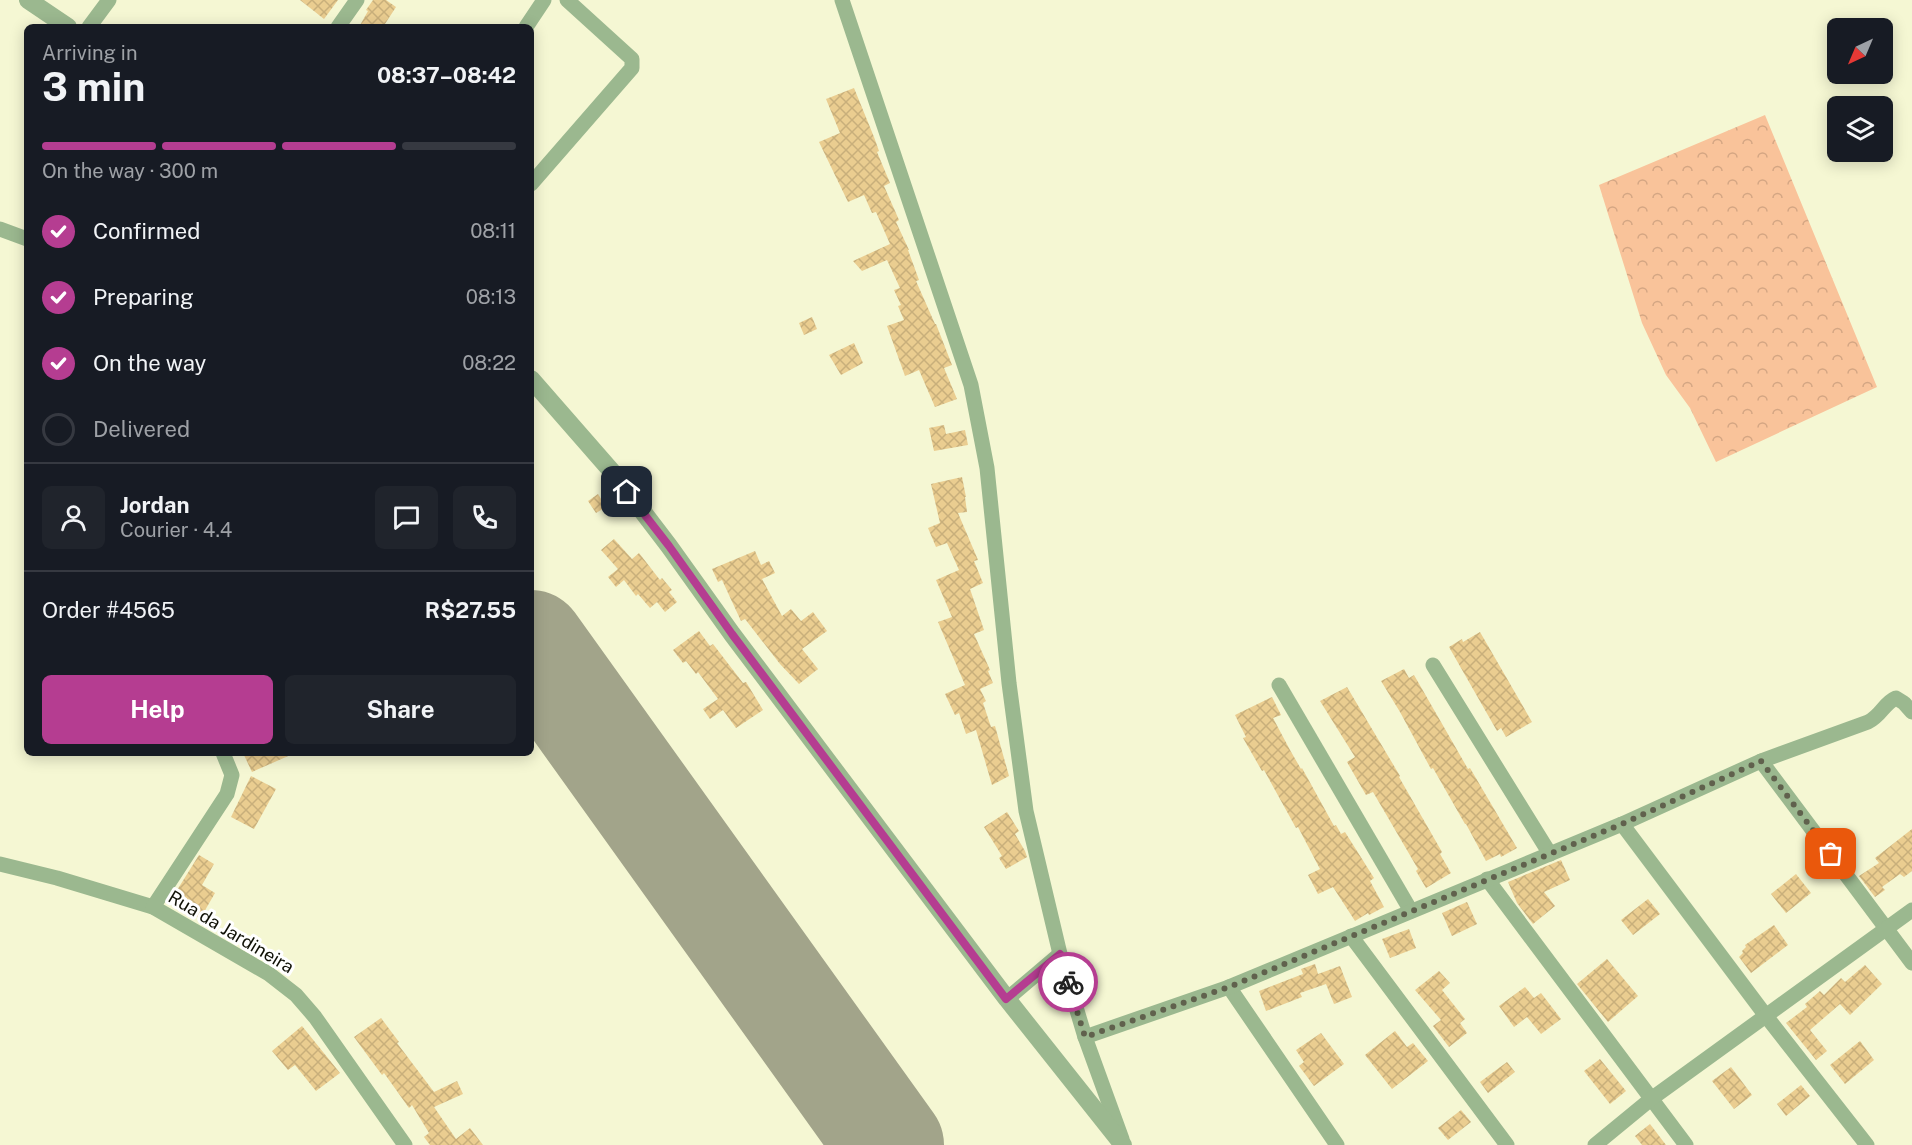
<!DOCTYPE html>
<html lang="en">
<head>
<meta charset="utf-8">
<style>
	body { margin:0; font-family:"Public Sans",sans-serif; background:#20242c; color:#f1f3f6; height:100vh; display:flex; flex-direction:column; font-size:22px; white-space:nowrap }
	* { box-sizing:border-box; margin:0 }
	p { font-size:20px; color:#9ea1a6 }
	.icon { flex:none; width:33px; height:33px; fill:none; stroke:currentColor; stroke-width:2; stroke-linecap:round; stroke-linejoin:round }
	.map { position:relative; flex:1; overflow:hidden }
	.sheet { position:absolute; left:24px; top:24px; width:510px; height:732px; display:flex; flex-direction:column; background:#171b24; border-radius:9px; box-shadow:0 3px 15px #0003 }
	.sheet>* { flex:none }
	.needle { width:39px; rotate:224deg }
	.buttons { position:absolute; left:1827px; top:18px; display:grid; gap:12px }
	.buttons a { display:grid; place-items:center; width:66px; height:66px; border-radius:9px; background:#171b24; box-shadow:0 3px 15px #0003; font-size:30px }
	.pin { position:absolute; display:grid; place-items:center; width:51px; height:51px; color:#fff; margin:-26px; border-radius:12px; box-shadow:0 3px 9px #0006 }
	.courier { position:absolute; display:grid; place-items:center; width:60px; height:60px; margin:-30px; border:4px solid #b53d91; border-radius:50%; background:#fff; color:#222; box-shadow:0 2px 8px #0007 }
	.head em { font-style:normal; font-weight:700 }
	.head div { display:flex; flex-direction:column-reverse }
	.head { display:flex; align-items:center; justify-content:space-between; height:102px; padding:0 18px }
	h1 { font-size:39px; font-weight:700; line-height:45px }
	.bar { display:grid; grid-template-columns:repeat(4,1fr); gap:9px 6px; align-content:center; height:72px; padding:0 18px }
	.bar i { height:8px; border-radius:4px; background:#363941 }
	.bar .current { background:#b53d91 }
	.bar p { grid-column:span 4 }
	.line { display:flex; align-items:center; gap:15px; padding:0 18px; border-top:2px solid #363941 }
	.line div { flex:1 }
	.round { display:grid; place-items:center; flex:none; width:63px; height:63px; border-radius:9px; background:#20242c }
	ol { padding:0 18px; list-style:none }
	li { display:flex; align-items:center; gap:18px; height:66px }
	li p { margin-inline-start:auto }
	li .icon { padding:6px; border-radius:50%; background:#b53d91; color:#fff; stroke-width:4 }
	li:last-child { color:#9ea1a6 }
	li i { width:33px; height:33px; border:3px solid #363941; border-radius:50% }
	.button { display:flex; gap:12px; margin-top:auto; padding:12px 18px }
	.button a { flex:1; height:69px; border-radius:9px; background:#b53d91; color:#fff; font-size:24px; font-weight:700; line-height:69px; text-align:center }
	.button a+a { background:#20242c; color:#f1f3f6 }
	.map>svg:first-child { display:block }
	.forest { fill:url(#forest-crowns) }
	.lines { fill:none; stroke-linecap:round; stroke-linejoin:round }
	.runway { stroke:#a2a48a; stroke-width:108 }
	.building { fill:url(#building-cross-hatch) }
	.minor { stroke:#9bb88f; stroke-width:15 }
	.tertiary { stroke:#9bb88f; stroke-width:18 }
	.done { stroke:#60614d; stroke-width:6; stroke-dasharray:0 10.8 }
	.route { stroke:#b53d91; stroke-width:8 }
	.labels { text-anchor:middle; stroke-width:6; stroke-linejoin:round; paint-order:stroke }
	.street-label { font-size:18px; fill:#0f1005; stroke:#fff }
</style>
</head>
<body>
<div class="map">
<svg width="1912" height="1145" viewBox="0 0 1912 1145">
	<defs>
		<pattern id="forest-crowns" width="20" height="18" patternUnits="userSpaceOnUse" patternTransform="scale(1.5)"><rect width="20" height="18" fill="#f9c39a"/><path d="M2 6a3 3 0 1 1 6 0M12 15a3 3 0 1 1 6 0" fill="none" stroke="#d4a683"/></pattern>
		<pattern id="building-cross-hatch" width="8" height="8" patternUnits="userSpaceOnUse" patternTransform="scale(1.5)"><rect width="8" height="8" fill="#eacd90"/><path d="M0 0l8 8M0 8l8-8" fill="none" stroke="#c8af7b"/></pattern>
	</defs>
	<rect width="100%" height="100%" fill="#f5f7d3"/>
	<polygon class="forest" points="1765,115 1877,387 1716,462 1690,408 1666,375 1642,323 1599,185"/>
	<g class="lines">
		<polyline class="runway" points="531,644 890,1145"/>
	</g>
	<g class="building">
		<polygon points="300,0 338,0 324,19"/>
		<polygon points="373,0 386,0 396,7 383,27 359,27 368,11 366,10"/>
		<polygon points="854,88 874,137 879,151 877,152 890,183 884,186 899,220 896,222 909,250 908,250 919,280 916,281 935,324 936,324 952,365 944,368 957,399 935,407 919,370 905,376 887,326 904,320 898,306 901,305 894,290 900,288 887,260 862,271 853,261 890,244 876,212 872,213 864,195 848,202 819,142 840,133 826,99"/>
		<polygon points="812,317 817,329 804,335 799,323"/>
		<polygon points="854,343 863,363 841,375 829,355"/>
		<polygon points="944,425 946,434 965,430 968,445 934,451 929,428"/>
		<polygon points="962,477 966,497 965,497 967,512 958,513 978,560 974,561 983,583 970,589 984,630 974,634 990,670 988,671 993,683 980,689 986,701 983,703 991,727 995,726 1009,776 992,785 976,730 966,734 959,713 955,715 945,694 965,685 938,622 952,617 936,580 959,570 947,543 936,547 928,528 940,523 931,484"/>
		<polygon points="598,494 606,507 596,513 588,501"/>
		<polygon points="614,539 632,559 639,553 660,580 662,578 672,590 669,592 677,602 665,612 657,602 650,608 638,594 636,596 624,580 616,587 608,577 618,569 601,550"/>
		<polygon points="755,551 761,565 769,561 775,573 762,579 782,616 791,609 801,621 813,612 827,631 802,649 818,669 799,684 780,664 745,619 741,621 722,580 718,582 712,569"/>
		<polygon points="699,631 710,646 713,644 743,683 746,682 763,710 736,728 723,710 710,719 703,709 718,699 698,672 696,674 686,661 683,663 673,650"/>
		<polygon points="1480,632 1532,722 1506,737 1501,728 1497,731 1449,647 1462,639 1463,642"/>
		<polygon points="1404,669 1409,678 1414,675 1468,769 1470,768 1517,848 1501,857 1500,854 1486,861 1466,824 1465,824 1433,768 1431,769 1400,712 1381,681"/>
		<polygon points="1347,687 1400,776 1399,777 1442,852 1440,854 1451,873 1426,888 1416,871 1418,869 1373,792 1366,795 1355,776 1347,762 1355,757 1320,701"/>
		<polygon points="1272,697 1281,715 1273,718 1290,750 1301,769 1302,768 1334,826 1336,825 1341,834 1345,832 1374,878 1370,881 1384,907 1369,915 1368,913 1355,921 1333,887 1318,894 1308,875 1320,869 1298,827 1296,828 1264,770 1262,771 1243,738 1246,737 1235,715"/>
		<polygon points="243,753 295,753 252,772"/>
		<polygon points="251,776 276,789 254,829 231,817"/>
		<polygon points="1007,812 1019,831 1015,834 1025,851 1027,857 1006,869 999,858 1002,856 984,827"/>
		<polygon points="1912,829 1912,871 1904,877 1900,874 1882,887 1885,890 1875,897 1859,876 1879,863 1875,858"/>
		<polygon points="199,855 214,864 202,885 215,893 200,919 189,912 193,906 174,895"/>
		<polygon points="1561,860 1570,880 1544,892 1555,906 1533,924 1517,903 1508,882"/>
		<polygon points="1796,874 1811,893 1786,913 1771,894"/>
		<polygon points="1648,899 1660,914 1633,935 1621,920"/>
		<polygon points="1467,902 1477,924 1452,936 1442,913"/>
		<polygon points="1774,925 1788,945 1751,973 1739,957 1743,953 1742,951 1746,947 1745,945"/>
		<polygon points="1409,929 1416,948 1390,958 1382,939"/>
		<polygon points="1607,959 1638,996 1608,1022 1577,984"/>
		<polygon points="1315,964 1318,974 1340,966 1352,997 1334,1004 1326,984 1300,993 1302,997 1266,1011 1259,991 1303,974 1301,969"/>
		<polygon points="1865,965 1882,984 1850,1015 1840,1004 1810,1030 1827,1051 1816,1060 1786,1023 1807,1007 1805,1004 1820,991 1824,995 1841,978 1845,982"/>
		<polygon points="1439,971 1450,983 1442,990 1465,1019 1460,1023 1467,1033 1449,1047 1433,1026 1441,1020 1415,990"/>
		<polygon points="1525,987 1534,998 1541,993 1561,1019 1541,1034 1527,1017 1514,1027 1499,1006"/>
		<polygon points="381,1018 399,1042 397,1043 434,1092 457,1081 463,1094 434,1107 456,1139 470,1128 483,1145 430,1145 424,1137 429,1133 412,1105 409,1108 384,1073 382,1075 354,1037"/>
		<polygon points="302,1026 340,1073 316,1091 295,1065 288,1070 272,1051"/>
		<polygon points="1395,1031 1407,1047 1413,1043 1428,1061 1392,1089 1365,1055"/>
		<polygon points="1321,1033 1344,1064 1314,1086 1299,1066 1304,1062 1296,1050"/>
		<polygon points="1860,1041 1874,1060 1845,1084 1830,1065"/>
		<polygon points="1600,1059 1626,1091 1610,1104 1584,1071"/>
		<polygon points="1507,1062 1515,1072 1488,1093 1480,1082"/>
		<polygon points="1731,1067 1752,1095 1734,1109 1712,1081"/>
		<polygon points="1801,1085 1810,1096 1786,1116 1777,1104"/>
		<polygon points="1461,1110 1471,1122 1448,1140 1438,1128"/>
		<polygon points="1650,1124 1666,1145 1642,1145 1635,1136"/>
	</g>
	<g class="lines">
		<g class="minor">
			<polyline points="842,0 971,385 987,468 1009,683 1026,811 1060,954 1085,1037 1122,1139"/>
			<polyline points="89,27 109,0"/>
			<polyline points="338,27 357,0"/>
			<polyline points="526,27 544,0"/>
			<polyline points="531,184 632,68 632,59 567,0"/>
			<polyline points="0,229 27,239"/>
			<polyline points="1433,665 1550,854"/>
			<polyline points="1279,685 1411,911"/>
			<polyline points="1761,761 1912,963"/>
			<polyline points="1622,824 1766,1016 1867,1145"/>
			<polyline points="0,864 57,878 153,907 269,974 296,995 315,1017 405,1145"/>
			<polyline points="1487,879 1686,1145"/>
			<polyline points="153,907 227,794 232,775 223,753"/>
			<polyline points="1351,936 1507,1145"/>
			<polyline points="1229,987 1337,1145"/>
			<polyline points="1007,999 1060,954"/>
			<path d="M 1085,1037 L 1229,987 L 1622,824 L 1761,761 L 1868,722 C 1881,716 1884,703 1896,698 L 1904,703 L 1912,712"/>
			<polyline points="1595,1145 1651,1099 1912,910"/>
		</g>
		<g class="tertiary">
			<polyline points="28,0 68,27"/>
			<polyline points="531,379 614,474 669,546 732,634 1007,999 1123,1145"/>
		</g>
	</g>
	<g class="lines">
		<polyline class="done" points="1068,982 1085,1037 1229,987 1622,824 1761,761 1831,854"/>
		<polyline class="route" points="627,492 669,546 732,634 1006,999 1060,954 1068,982"/>
	</g>
	<g class="labels">
		<g class="street-label">
			<text transform="translate(231 932) rotate(31)" y="6">Rua da Jardineira</text>
		</g>
	</g>
</svg>
<div class="buttons">
<a><svg class="needle" viewBox="-14 -14 28 28"><path d="M0-13l5 13h-10z" fill="#e53935"/><path d="M0 13l5-13h-10z" fill="#9ea1a6"/></svg></a>
<a><svg class="icon" aria-label="layers" viewBox="0 0 24 24"><path d="M12 4l9 5-9 5-9-5zM3 14l9 5 9-5"/></svg></a>
</div>
<div class="pin" style="left:1831px;top:854px;background:#ea580c"><svg class="icon" aria-label="bag" viewBox="0 0 24 24"><path d="M5 8h14l-1 12H6zM9 8a3 3 0 0 1 6 0"/></svg></div>
<div class="pin" style="left:627px;top:492px;background:#1f2937"><svg class="icon" aria-label="home" viewBox="0 0 24 24"><path d="M3 11l9-7 9 7M6 9v11h12V9"/></svg></div>
<div class="courier" style="left:1068px;top:982px"><svg class="icon" aria-label="bike" viewBox="0 0 24 24"><circle cx="6" cy="16" r="4"/><circle cx="18" cy="16" r="4"/><path d="M6 16l4-8h5l3 8M10 8l3 8H6M13 5h3"/></svg></div>
<section class="sheet">
<div class="head"><div><h1>3 min</h1><p>Arriving in</p></div><em>08:37–08:42</em></div>
<div class="bar"><i class="current"></i><i class="current"></i><i class="current"></i><i></i><p>On the way · 300 m</p></div>
<ol>
<li><svg class="icon" aria-label="check" viewBox="0 0 24 24"><path d="M5 12l5 5 9-10"/></svg>Confirmed<p>08:11</p></li>
<li><svg class="icon" aria-label="check" viewBox="0 0 24 24"><path d="M5 12l5 5 9-10"/></svg>Preparing<p>08:13</p></li>
<li><svg class="icon" aria-label="check" viewBox="0 0 24 24"><path d="M5 12l5 5 9-10"/></svg>On the way<p>08:22</p></li>
<li><i></i>Delivered</li>
</ol>
<div class="line" style="height:108px"><a class="round"><svg class="icon" aria-label="person" viewBox="0 0 24 24"><circle cx="12" cy="8" r="4"/><path d="M4 21q1-7 8-7t8 7"/></svg></a><div><b>Jordan</b><p>Courier · 4.4</p></div><a class="round"><svg class="icon" aria-label="chat" viewBox="0 0 24 24"><path d="M4 5h16v11H9l-5 4z"/></svg></a><a class="round"><svg class="icon" aria-label="phone" viewBox="0 0 24 24"><path d="M5 4h4l2 5-3 2q2 4 5 5l2-3 5 2v4C11 20 4 13 5 4z"/></svg></a></div>
<div class="line" style="height:78px"><div>Order #4565</div><b>R$27.55</b></div>
<div class="button"><a>Help</a><a>Share</a></div>
</section>
</div>
</body>
</html>
